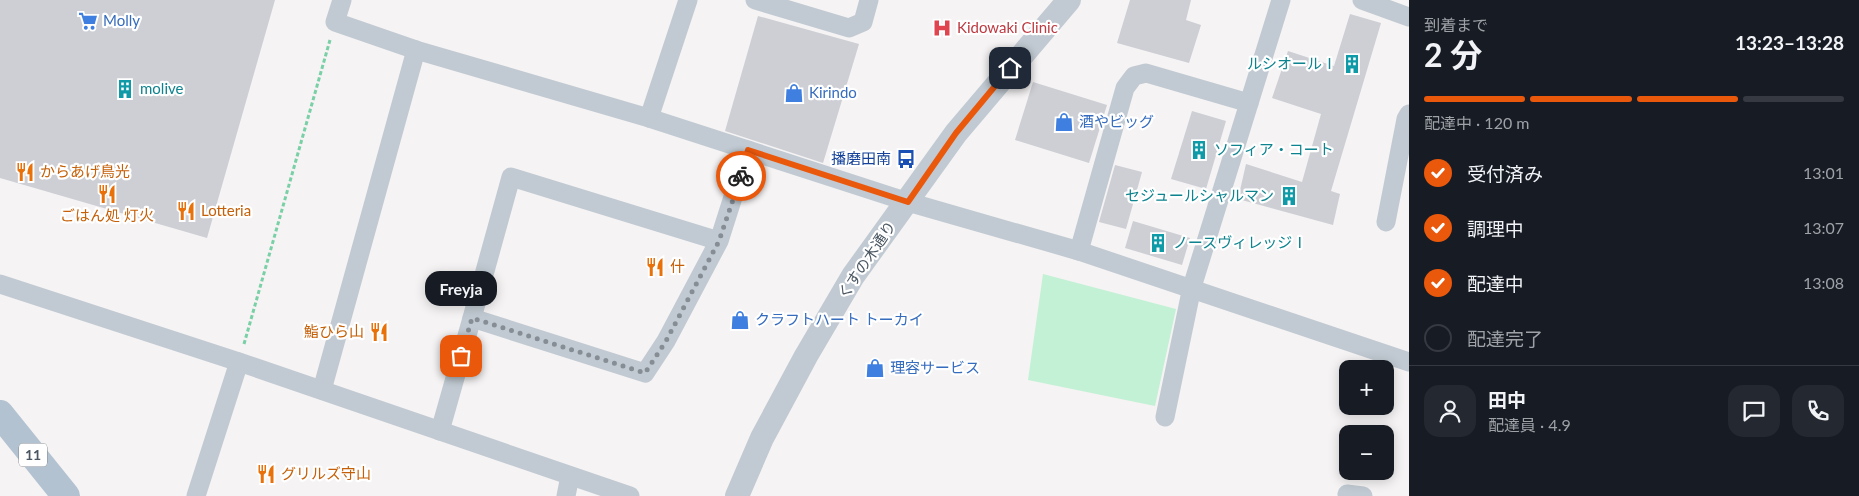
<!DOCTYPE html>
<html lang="ja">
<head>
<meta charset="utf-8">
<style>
	body { margin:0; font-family:Lato,"Noto Sans JP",sans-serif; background:#242831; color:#f1f3f6; height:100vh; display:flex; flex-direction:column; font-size:19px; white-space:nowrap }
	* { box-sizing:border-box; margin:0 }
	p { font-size:16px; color:#9ea1a6 }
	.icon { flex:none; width:28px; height:28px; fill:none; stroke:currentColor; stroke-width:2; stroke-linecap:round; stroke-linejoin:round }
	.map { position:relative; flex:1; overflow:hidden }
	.drawer { display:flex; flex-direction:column; background:#171b24; width:450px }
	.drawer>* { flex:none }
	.controls { position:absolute; left:1339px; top:360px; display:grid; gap:10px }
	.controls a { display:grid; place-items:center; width:55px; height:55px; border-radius:10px; background:#171b24; box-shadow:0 2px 12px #0003; font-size:25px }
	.pin { position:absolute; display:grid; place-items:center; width:42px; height:42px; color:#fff; margin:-21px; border-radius:10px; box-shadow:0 2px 8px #0006 }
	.courier { position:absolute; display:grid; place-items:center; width:50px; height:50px; margin:-25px; border:4px solid #ea580c; border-radius:50%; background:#fff; color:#222; box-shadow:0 1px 6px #0007 }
	.bubble { position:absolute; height:35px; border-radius:15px; background:#171b24; box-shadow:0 2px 12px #0003; font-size:16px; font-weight:700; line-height:35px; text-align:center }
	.head em { font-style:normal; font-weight:700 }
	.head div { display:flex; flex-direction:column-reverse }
	.head { display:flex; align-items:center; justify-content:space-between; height:85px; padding:0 15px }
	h1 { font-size:32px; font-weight:700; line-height:38px }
	.bar { display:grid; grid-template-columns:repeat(4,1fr); gap:8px 5px; align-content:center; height:60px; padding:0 15px }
	.bar i { height:6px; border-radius:4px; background:#363941 }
	.bar .on { background:#ea580c }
	.bar p { grid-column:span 4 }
	.line { display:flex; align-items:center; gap:12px; padding:0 15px; border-top:1px solid #363941 }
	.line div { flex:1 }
	.round { display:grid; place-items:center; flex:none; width:52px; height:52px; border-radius:15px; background:#242831 }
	ol { padding:0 15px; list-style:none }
	li { display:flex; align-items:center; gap:15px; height:55px }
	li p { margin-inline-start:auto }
	li .icon { padding:5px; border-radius:50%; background:#ea580c; color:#fff; stroke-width:4 }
	li:last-child { color:#9ea1a6 }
	li i { width:28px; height:28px; border:2px solid #363941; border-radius:50% }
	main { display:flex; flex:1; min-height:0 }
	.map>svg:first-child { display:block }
	.green { fill:#c3f1d5 }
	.building { fill:#cdcfd5 }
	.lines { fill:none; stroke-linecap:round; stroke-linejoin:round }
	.path { stroke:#7ad0a6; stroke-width:3; stroke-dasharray:4 2.5; stroke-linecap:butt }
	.minor { stroke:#c1cad2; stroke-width:19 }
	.tertiary { stroke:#c1cad2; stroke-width:24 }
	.primary { stroke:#b3c2d1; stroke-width:28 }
	.done { stroke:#868d94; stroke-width:5; stroke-dasharray:0 9 }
	.route { stroke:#ea580c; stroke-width:6 }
	.labels { text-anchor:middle; stroke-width:4.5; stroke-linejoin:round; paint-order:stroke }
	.shield { fill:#fff; stroke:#808990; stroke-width:1 }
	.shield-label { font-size:14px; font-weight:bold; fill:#4a5661 }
	.shop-label { font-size:15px; fill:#366cbe; stroke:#fff; text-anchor:start }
	.health-label { font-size:15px; fill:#be3a42; stroke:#fff; text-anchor:start }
	.culture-label { font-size:15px; fill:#0d838f; stroke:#fff; text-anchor:start }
	.transit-label { font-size:15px; fill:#164399; stroke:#fff; text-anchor:end }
	.food-label { font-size:15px; fill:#c56008; stroke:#fff; text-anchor:start }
	.street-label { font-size:15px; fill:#4a5661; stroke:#fff }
</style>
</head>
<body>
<main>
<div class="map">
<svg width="1409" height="496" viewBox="0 0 1409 496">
	<rect width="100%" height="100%" fill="#f5f3f3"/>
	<polygon class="green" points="1043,274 1176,309 1155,406 1028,380"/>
	<g class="building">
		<polygon points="0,0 275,0 207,238 0,178"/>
		<polygon points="1130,0 1191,0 1186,20 1201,25 1189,63 1117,43"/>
		<polygon points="1350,14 1381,23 1331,191 1340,194 1333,225 1238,199 1246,164 1302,182 1321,114 1272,98 1288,51 1334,66"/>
		<polygon points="758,16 859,44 823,163 725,131"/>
		<polygon points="1033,82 1107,105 1089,163 1015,140"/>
		<polygon points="1192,111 1226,121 1206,189 1171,179"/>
		<polygon points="1115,165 1142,172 1126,229 1099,222"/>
		<polygon points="1133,221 1190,238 1182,265 1125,248"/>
	</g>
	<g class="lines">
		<polyline class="path" points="244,344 330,40"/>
		<g class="minor">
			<polyline points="342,0 335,22 416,50 649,118 908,202 1079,251 1409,362"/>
			<polyline points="755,0 849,28 863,22 869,0"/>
			<polyline points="1362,0 1409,17"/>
			<polyline points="649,118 688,0"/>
			<polyline points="1386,222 1406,119 1409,114"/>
			<polyline points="719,241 511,177 472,318 645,373 666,341 719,241 748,150"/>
			<polyline points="1079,251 1125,88 1134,76 1146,73 1249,103"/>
			<polyline points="0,284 239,362 630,496"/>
			<polyline points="322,390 416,50"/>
			<polyline points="1165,417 1192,287 1281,0"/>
			<polyline points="440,431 472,318"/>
			<polyline points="1347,494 1363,496"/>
			<polyline points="196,496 239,362"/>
			<polyline points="566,496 570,476"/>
		</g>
		<polyline class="tertiary" points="737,496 762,438 806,356 853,276 956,133 1069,0"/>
		<polyline class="primary" points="0,414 66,496"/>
	</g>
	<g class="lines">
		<polyline class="done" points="461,356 472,318 645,373 666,341 719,241 741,176"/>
		<polyline class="route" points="741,176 748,150 908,202 956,133 1010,68"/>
	</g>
	<defs>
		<g id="supermarket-bare" transform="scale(1.5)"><path d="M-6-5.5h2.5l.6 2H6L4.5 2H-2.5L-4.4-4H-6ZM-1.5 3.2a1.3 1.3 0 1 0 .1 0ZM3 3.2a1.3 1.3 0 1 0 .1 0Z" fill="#3f7fe0" stroke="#fff" stroke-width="2.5" paint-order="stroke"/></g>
		<g id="hospital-bare" transform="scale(1.5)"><path d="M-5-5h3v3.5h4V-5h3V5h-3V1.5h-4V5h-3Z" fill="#e0444e" stroke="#fff" stroke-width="2.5" paint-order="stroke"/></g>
		<g id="building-bare" transform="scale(1.5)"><path d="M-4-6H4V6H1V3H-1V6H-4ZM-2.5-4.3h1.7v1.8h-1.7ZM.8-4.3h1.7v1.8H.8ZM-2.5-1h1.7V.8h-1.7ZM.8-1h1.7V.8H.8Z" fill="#0f9aa8" stroke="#fff" stroke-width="2.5" paint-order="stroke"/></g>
		<g id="shop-bare" transform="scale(1.5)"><path d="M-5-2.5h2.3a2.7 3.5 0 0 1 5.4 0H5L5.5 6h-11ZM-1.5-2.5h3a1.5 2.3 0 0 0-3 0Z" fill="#3f7fe0" stroke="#fff" stroke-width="2.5" paint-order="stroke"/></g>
		<g id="bus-bare" transform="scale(1.5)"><path d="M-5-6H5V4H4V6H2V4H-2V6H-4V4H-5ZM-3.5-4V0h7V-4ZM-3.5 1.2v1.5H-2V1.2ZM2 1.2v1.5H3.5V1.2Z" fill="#1a4fb4" stroke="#fff" stroke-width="2.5" paint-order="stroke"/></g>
		<g id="restaurant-bare" transform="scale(1.5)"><path d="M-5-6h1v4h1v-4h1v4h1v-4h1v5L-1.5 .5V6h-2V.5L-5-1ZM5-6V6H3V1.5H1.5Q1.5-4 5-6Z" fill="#e8710a" stroke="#fff" stroke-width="2.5" paint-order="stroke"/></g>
	</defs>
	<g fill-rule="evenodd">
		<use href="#supermarket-bare" x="88" y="21"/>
		<use href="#hospital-bare" x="942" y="28"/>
		<use href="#building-bare" x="1352" y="64"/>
		<use href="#building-bare" x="125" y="89"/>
		<use href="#shop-bare" x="794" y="93"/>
		<use href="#shop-bare" x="1064" y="122"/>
		<use href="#building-bare" x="1199" y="150"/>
		<use href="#bus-bare" x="906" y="159"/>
		<use href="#restaurant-bare" x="25" y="172"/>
		<use href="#restaurant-bare" x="107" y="194"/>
		<use href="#building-bare" x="1289" y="196"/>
		<use href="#restaurant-bare" x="186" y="211"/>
		<use href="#building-bare" x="1158" y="243"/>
		<use href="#restaurant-bare" x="655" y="267"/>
		<use href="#shop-bare" x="740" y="320"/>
		<use href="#restaurant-bare" x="379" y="332"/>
		<use href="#shop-bare" x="875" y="368"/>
		<use href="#restaurant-bare" x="266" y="474"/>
	</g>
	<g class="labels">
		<rect class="shield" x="19" y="443.5" width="28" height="23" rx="4"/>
		<g class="shield-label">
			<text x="33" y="460">11</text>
		</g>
		<g class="shop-label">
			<text x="103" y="26">Molly</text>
			<text x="809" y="98">Kirindo</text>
			<text x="1079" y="127">酒やビッグ</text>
			<text x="755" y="325">クラフトハート トーカイ</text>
			<text x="890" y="373">理容サービス</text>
		</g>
		<g class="health-label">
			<text x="957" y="33">Kidowaki Clinic</text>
		</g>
		<g class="culture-label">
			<text x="1337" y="69" text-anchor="end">ルシオールⅠ</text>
			<text x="140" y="94">molive</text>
			<text x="1214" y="155">ソフィア・コート</text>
			<text x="1274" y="201" text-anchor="end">セジュールシャルマン</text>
			<text x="1173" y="248">ノースヴィレッジⅠ</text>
		</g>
		<g class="transit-label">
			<text x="891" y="164">播磨田南</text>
		</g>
		<g class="food-label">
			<text x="40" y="177">からあげ鳥光</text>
			<text x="201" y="216">Lotteria</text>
			<text x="107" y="221" text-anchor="middle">ごはん処 灯火</text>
			<text x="670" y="272">什</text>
			<text x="364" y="337" text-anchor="end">鮨ひら山</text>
			<text x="281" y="479">グリルズ守山</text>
		</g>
		<g class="street-label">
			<text transform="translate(867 260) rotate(-56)" y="5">くすの木通り</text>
		</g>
	</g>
</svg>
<div class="controls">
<a>+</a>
<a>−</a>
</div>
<div class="pin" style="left:461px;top:356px;background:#ea580c"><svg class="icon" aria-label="bag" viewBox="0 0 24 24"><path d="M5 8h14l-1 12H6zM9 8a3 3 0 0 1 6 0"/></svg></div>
<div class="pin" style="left:1010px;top:68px;background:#1f2937"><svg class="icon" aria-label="home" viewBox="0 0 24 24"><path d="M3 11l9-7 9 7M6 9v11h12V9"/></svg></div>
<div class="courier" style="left:741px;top:176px"><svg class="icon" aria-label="bike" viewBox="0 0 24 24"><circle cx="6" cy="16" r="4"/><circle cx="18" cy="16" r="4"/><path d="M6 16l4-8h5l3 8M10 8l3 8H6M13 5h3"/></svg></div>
<div class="bubble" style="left:425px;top:271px;width:72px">Freyja</div>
</div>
<section class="drawer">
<div class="head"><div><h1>2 分</h1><p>到着まで</p></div><em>13:23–13:28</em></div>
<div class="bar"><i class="on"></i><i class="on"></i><i class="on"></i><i></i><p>配達中 · 120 m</p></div>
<ol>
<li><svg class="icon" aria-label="check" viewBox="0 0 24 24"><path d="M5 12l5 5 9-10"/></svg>受付済み<p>13:01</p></li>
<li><svg class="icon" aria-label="check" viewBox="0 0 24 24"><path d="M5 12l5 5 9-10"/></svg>調理中<p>13:07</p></li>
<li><svg class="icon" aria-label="check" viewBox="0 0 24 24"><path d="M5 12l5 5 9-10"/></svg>配達中<p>13:08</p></li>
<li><i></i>配達完了</li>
</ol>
<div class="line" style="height:90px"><a class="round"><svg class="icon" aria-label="person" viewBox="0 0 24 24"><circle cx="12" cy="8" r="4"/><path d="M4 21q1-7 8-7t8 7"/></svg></a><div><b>田中</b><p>配達員 · 4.9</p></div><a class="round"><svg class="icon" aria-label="chat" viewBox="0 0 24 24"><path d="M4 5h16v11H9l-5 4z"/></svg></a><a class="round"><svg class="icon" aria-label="phone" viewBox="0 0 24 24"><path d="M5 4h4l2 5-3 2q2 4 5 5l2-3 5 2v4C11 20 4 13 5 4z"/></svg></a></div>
</section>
</main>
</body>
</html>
